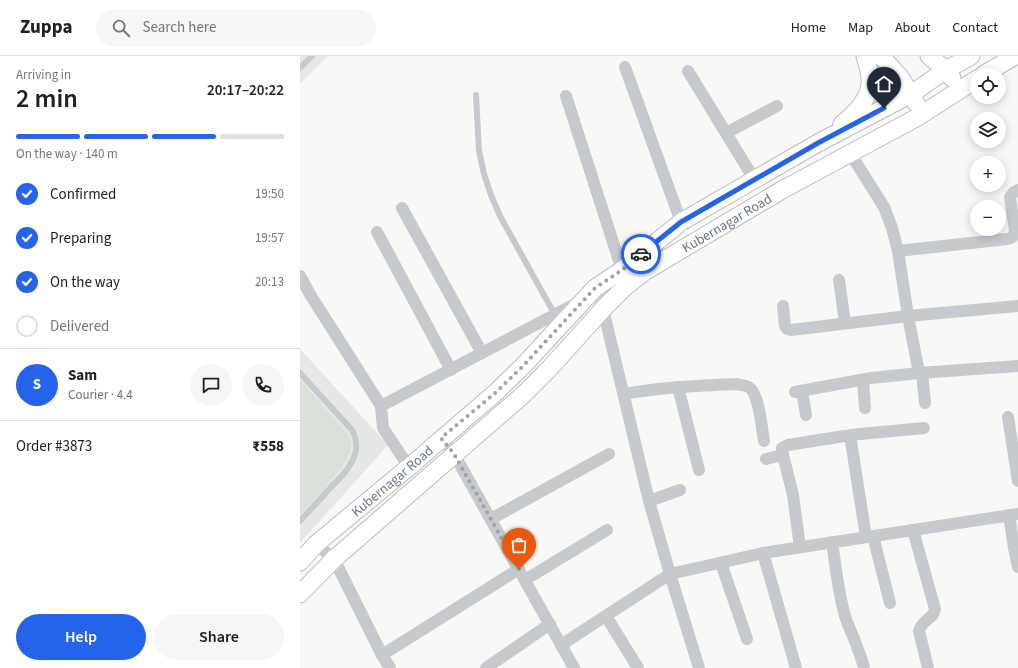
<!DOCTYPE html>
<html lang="en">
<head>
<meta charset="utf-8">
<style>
	body { margin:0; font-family:"Source Sans 3",sans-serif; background:#f6f6f6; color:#202124; height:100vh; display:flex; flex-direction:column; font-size:15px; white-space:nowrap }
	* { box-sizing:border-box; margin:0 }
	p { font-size:13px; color:#757577 }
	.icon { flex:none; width:22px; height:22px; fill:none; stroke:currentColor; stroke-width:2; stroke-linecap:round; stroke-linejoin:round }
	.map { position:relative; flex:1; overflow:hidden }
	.details { display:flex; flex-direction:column; background:#fff; width:300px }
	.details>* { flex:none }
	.controls { position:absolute; left:670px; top:12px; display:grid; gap:8px }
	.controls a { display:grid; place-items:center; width:36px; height:36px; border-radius:50%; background:#fff; box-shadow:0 2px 10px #0003; font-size:20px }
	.pin { position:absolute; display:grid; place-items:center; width:34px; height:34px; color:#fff; margin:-41px -17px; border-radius:50% 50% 50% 0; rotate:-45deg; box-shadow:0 0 4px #0007 }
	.pin .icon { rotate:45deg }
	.courier { position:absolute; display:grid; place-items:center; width:40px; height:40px; margin:-20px; border:3px solid #2563eb; border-radius:50%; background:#fff; color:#222; box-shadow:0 1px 5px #0007 }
	.summary em { font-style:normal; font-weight:600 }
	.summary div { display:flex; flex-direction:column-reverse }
	.summary { display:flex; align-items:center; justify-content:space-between; height:68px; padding:0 16px }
	h1 { font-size:26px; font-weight:600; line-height:30px }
	.bar { display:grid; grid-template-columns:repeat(4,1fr); gap:6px 4px; align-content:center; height:48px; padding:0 16px }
	.bar i { height:5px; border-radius:3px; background:#e0e0e0 }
	.bar .active { background:#2563eb }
	.bar p { grid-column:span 4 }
	.line { display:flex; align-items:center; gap:10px; padding:0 16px; border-top:1px solid #e0e0e0 }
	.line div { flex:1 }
	.round { display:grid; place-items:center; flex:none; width:42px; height:42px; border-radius:21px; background:#f6f6f6 }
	ol { padding:0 16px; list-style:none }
	li { display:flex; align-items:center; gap:12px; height:44px }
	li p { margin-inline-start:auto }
	li .icon { padding:4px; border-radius:50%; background:#2563eb; color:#fff; stroke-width:4 }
	li:last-child { color:#757577 }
	li i { width:22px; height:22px; border:2px solid #e0e0e0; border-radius:50% }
	.action { display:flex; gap:8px; margin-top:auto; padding:8px 16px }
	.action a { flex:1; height:46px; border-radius:24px; background:#2563eb; color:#fff; font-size:16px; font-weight:600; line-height:46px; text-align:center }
	.action a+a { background:#f6f6f6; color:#202124 }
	header { display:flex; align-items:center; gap:24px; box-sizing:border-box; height:56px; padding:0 20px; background:#fff; border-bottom:1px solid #e0e0e0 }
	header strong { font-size:19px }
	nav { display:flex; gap:22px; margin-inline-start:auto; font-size:14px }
	.search { width:280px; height:36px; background:#f6f6f6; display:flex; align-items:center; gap:10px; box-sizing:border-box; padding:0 14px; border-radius:22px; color:#757577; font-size:15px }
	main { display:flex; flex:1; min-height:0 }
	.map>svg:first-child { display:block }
	.built { fill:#e6e7e7 }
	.green { fill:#d9e0d7 }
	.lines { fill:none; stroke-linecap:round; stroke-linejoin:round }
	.secondary-casing { stroke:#b8bcc2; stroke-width:19 }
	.service { stroke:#c6c9cd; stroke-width:6 }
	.minor { stroke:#c6c9cd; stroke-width:12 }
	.secondary { stroke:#fff; stroke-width:17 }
	.done { stroke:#9aa3ae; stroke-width:4; stroke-dasharray:0 7.2 }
	.route { stroke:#2563eb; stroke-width:5 }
	.labels { text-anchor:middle; stroke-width:4; stroke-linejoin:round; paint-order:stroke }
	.street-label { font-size:14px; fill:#677587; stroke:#fff }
</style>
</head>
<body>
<header>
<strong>Zuppa</strong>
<div class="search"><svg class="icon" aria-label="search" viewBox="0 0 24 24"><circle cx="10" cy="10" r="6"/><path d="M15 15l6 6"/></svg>Search here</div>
<nav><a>Home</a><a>Map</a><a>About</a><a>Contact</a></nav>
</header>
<main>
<section class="details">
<div class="summary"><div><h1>2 min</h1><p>Arriving in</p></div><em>20:17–20:22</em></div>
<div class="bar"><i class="active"></i><i class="active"></i><i class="active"></i><i></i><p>On the way · 140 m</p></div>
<ol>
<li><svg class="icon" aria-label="check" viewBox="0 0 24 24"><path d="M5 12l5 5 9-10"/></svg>Confirmed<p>19:50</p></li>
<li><svg class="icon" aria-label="check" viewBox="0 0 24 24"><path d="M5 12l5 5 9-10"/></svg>Preparing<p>19:57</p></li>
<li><svg class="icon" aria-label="check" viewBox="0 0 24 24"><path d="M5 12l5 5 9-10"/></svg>On the way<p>20:13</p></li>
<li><i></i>Delivered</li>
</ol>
<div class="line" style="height:72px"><b class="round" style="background:#2563eb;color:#fff">S</b><div><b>Sam</b><p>Courier · 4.4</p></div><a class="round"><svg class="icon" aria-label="chat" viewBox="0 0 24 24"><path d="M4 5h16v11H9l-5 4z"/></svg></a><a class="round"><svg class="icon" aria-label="phone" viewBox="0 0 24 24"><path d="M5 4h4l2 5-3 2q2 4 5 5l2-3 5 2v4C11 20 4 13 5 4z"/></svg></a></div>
<div class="line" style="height:52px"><div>Order #3873</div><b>₹558</b></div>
<div class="action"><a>Help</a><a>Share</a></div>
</section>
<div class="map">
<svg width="718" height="612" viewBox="0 0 718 612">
	<rect width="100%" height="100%" fill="#f8f8f6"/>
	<g class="built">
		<polygon points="0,0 28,0 0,28"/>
		<polygon points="0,293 88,389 0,487"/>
	</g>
	<path class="green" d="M 0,324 L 42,371 C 46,376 50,382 51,388 C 53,406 12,445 0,459 Z"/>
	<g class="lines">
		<g class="secondary-casing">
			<g id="secondary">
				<polyline points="581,0 600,21 616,47"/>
				<polyline points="629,0 646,14 652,22"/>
				<polyline points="683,19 715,0"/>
				<path d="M 542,68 C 548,64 553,58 558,53 C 574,34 572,23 565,0"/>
				<path id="s1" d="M 0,506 L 16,488 L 109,411 L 194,338 L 223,310 L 295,232 L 322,214 L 381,166 L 518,87 L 611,38 L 646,14 L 671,0"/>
				<path id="s2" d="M 0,538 L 34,503 L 223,339 L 250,312 L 303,253 L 325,231 L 344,216 L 482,134 L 616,62 L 677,23"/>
			</g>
		</g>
		<g class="service">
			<polyline points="0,12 12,0"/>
			<polyline points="176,39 179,95 184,118 191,139 200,160 255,259"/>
			<path d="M 0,317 L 52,374 C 56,382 58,389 55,398 C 51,412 39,423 29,433 C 20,444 10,454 0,465"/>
		</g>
		<g class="minor">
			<polyline points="325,11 381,166"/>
			<polyline points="388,15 454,123"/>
			<polyline points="266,40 322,214 325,219"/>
			<polyline points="426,77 477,50"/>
			<polyline points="550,97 584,151 592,172 598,195 608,260 619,317"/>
			<polyline points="102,152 182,297"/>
			<polyline points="77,176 151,314"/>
			<path d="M 598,195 L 707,183 C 713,182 714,180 715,174 L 710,141 L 714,136 L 718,134"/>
			<polyline points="0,220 11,240 81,350"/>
			<polyline points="539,224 545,267"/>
			<polyline points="295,232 303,253 349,445 370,518 399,612"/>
			<polyline points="483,250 485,270 487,273 491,274 608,260 718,250"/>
			<polyline points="622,317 625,347"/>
			<polyline points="563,324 565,352"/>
			<polyline points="378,331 399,414"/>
			<polyline points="502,335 506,359"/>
			<polyline points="495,336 571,322 619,317 718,310"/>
			<path d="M 324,338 C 361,331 399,330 436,328 C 441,329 448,329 451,333 C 459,341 462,373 464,385"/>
			<polyline points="708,361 718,425"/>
			<polyline points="141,382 154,398 274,612"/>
			<polyline points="483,399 493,439 500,491"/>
			<polyline points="466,403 483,399 482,392 488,389 544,380"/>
			<polyline points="109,411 83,372 81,350 277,247"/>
			<polyline points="349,445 380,434"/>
			<polyline points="709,459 714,492 718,511"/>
			<polyline points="191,463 309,398"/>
			<path d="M 613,474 L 635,553 C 634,563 621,564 619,575 L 628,612"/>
			<polyline points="573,480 590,547"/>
			<polyline points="566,481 550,379 624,372"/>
			<path d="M 532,486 C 536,512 538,538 546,563 C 552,579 560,595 564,612"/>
			<polyline points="16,488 34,503 82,599 90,612"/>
			<polyline points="463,497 496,612"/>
			<polyline points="421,507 447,583"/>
			<polyline points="225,524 307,474"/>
			<polyline points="306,560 338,612"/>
			<polyline points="261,589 370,518 463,497 718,458"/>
			<polyline points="82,599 219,513"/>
			<polyline points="186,612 250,568"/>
		</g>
		<use href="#secondary" class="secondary"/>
	</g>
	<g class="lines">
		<polyline class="done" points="219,513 154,398 141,382 194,338 223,310 295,232 322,214 341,198"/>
		<polyline class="route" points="341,198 381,166 518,87 584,52"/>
	</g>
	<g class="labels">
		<g class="street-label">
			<text dy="5" stroke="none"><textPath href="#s2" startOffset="568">Kubernagar Road</textPath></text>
			<text dy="5" stroke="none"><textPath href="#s1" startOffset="123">Kubernagar Road</textPath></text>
		</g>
	</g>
</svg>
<div class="controls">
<a><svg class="icon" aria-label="locate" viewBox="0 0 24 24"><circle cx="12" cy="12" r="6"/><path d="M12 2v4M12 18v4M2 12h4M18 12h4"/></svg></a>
<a><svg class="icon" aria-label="layers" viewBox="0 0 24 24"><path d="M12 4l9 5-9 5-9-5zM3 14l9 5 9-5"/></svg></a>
<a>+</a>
<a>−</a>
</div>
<div class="pin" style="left:219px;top:513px;background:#ea580c"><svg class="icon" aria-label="bag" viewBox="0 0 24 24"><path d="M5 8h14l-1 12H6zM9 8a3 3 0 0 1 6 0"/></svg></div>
<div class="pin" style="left:584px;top:52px;background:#1f2937"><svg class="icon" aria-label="home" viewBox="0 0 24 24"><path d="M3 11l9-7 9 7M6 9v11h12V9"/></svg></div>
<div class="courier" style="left:341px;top:198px"><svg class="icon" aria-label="car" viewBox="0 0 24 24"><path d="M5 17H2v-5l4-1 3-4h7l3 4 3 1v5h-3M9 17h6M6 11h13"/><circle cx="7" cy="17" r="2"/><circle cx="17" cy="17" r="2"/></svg></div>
</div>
</main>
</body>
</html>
